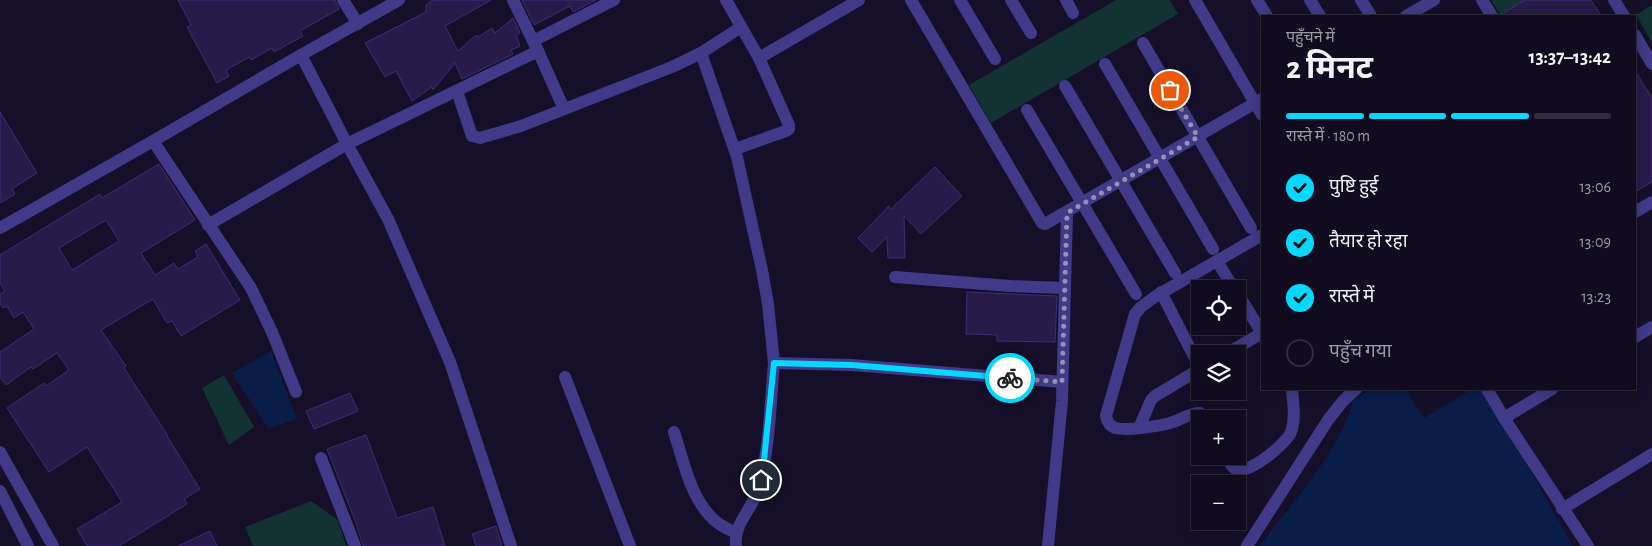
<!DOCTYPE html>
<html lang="hi">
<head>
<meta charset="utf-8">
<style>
	body { margin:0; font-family:"Alegreya Sans","Noto Sans Devanagari",sans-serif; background:#191428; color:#f1f3f6; height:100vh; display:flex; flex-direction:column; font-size:19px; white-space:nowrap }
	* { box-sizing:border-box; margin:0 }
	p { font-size:16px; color:#9c9ba4 }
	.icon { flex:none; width:28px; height:28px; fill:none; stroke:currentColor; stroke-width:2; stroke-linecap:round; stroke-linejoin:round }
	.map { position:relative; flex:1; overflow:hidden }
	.side { position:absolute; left:1261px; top:15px; width:375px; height:375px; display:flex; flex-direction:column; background:#100b1f; border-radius:0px; box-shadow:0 2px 12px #0003,0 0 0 1px #302b3d }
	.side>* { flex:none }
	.buttons { position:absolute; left:1191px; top:280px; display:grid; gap:10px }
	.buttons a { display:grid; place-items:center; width:55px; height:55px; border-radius:0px; background:#100b1f; box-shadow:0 2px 12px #0003,0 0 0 1px #302b3d; font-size:25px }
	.pin { position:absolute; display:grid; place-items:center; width:42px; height:42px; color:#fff; margin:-21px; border:2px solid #fff; border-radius:50%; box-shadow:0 1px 5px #0007 }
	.courier { position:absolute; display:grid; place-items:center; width:50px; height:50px; margin:-25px; border:4px solid #03d8ff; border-radius:50%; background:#fff; color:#222; box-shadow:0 1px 6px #0007 }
	.summary em { font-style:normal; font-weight:700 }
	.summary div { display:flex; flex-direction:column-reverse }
	.summary { display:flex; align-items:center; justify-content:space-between; height:85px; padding:0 25px }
	h1 { font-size:32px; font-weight:700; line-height:38px }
	.bar { display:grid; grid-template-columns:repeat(4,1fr); gap:8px 5px; align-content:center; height:60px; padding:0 25px }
	.bar i { height:6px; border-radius:4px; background:#302b3d }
	.bar .current { background:#03d8ff }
	.bar p { grid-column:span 4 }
	ol { padding:0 25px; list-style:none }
	li { display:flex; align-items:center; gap:15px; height:55px }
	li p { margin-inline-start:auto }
	li .icon { padding:5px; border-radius:50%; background:#03d8ff; color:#111; stroke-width:4 }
	li:last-child { color:#9c9ba4 }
	li i { width:28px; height:28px; border:2px solid #302b3d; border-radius:50% }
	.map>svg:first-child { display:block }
	.green { fill:#123233 }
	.water { fill:#091d48 }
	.building { fill:#271b4a; stroke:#3f2d76; fill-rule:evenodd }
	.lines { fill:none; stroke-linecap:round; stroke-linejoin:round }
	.minor { stroke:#413a88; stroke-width:12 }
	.tertiary { stroke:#413a88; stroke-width:12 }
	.done { stroke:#9891b4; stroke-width:5; stroke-dasharray:0 9 }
	.route { stroke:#03d8ff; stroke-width:6 }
</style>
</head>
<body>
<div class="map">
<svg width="1652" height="546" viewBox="0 0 1652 546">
	<rect width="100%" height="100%" fill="#150f29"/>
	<g class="green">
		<polygon points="1116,0 1170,0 1178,14 991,123 969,85"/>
		<polygon points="1491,0 1525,0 1500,15"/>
		<polygon points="1652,5 1652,43 1636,15"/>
		<polygon points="224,375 254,427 229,445 202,388"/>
		<polygon points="311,501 338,520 346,546 253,546 245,527"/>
	</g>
	<g class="water">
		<polygon points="271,351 297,419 269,429 232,373"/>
		<path d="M 1372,389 L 1405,389 L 1424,418 L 1472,389 L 1484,389 L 1573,546 L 1259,546 C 1292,503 1339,453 1353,401 Z"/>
	</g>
	<g class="building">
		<polygon points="178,0 335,0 339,9 300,31 303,36 274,52 272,48 251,60 249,57 226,70 229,76 217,83 187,27 191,25"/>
		<polygon points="433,0 491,0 445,26 458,51 476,35 478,37 492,28 495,33 513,18 520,33 516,35 520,46 511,50 513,54 462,79 455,63 433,90 432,87 412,101 396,71 385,77 365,43 426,12 426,5"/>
		<polygon points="522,0 596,0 573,12 570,6 534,25"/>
		<polygon points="1525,0 1591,0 1601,16 1500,16 1500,15"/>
		<polygon points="1635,71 1652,98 1652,182 1635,192"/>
		<polygon points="0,112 37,173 12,189 15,194 0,203"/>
		<path d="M 159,164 L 195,220 L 141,253 L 155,275 L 174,263 L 178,269 L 198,257 L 195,251 L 206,244 L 240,300 L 181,336 L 172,321 L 167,323 L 153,299 L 101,330 L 126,366 L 124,368 L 168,436 L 167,436 L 200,489 L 184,499 L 187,504 L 119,546 L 87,546 L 77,529 L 122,502 L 87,447 L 49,472 L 7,408 L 44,383 L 46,386 L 69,370 L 57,353 L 33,369 L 31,367 L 6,385 L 0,377 L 0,352 L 34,329 L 23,312 L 14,318 L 7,306 L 3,308 L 0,303 L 0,294 L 5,291 L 0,283 L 0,255 L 100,194 L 102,198 ZM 106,220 L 119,241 L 72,270 L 59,248 Z"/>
		<polygon points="935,167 962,196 921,234 904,216 905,258 888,258 887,237 872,252 858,238 889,206 891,209"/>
		<polygon points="967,292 1057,296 1055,342 997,341 997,335 966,334"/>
		<polygon points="350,393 358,411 314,429 306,411"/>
		<polygon points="366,435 397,518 433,507 445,546 363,546 356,523 327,449"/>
		<polygon points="496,526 502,546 476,546 472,534"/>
		<polygon points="210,531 217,546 178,546"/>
	</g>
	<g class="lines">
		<g class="minor">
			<polyline points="343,0 358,24"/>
			<polyline points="513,0 538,51 564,109"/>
			<polyline points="726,0 759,58 789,125 789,129 786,131 735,149"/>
			<polyline points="911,0 1042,223 1045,224 1262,99"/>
			<polyline points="960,0 995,59"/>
			<polyline points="1011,0 1031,33"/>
			<polyline points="1066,0 1073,13"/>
			<polyline points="1195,0 1262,115"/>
			<polyline points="1257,0 1267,16"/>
			<polyline points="1310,0 1320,16"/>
			<polyline points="1361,0 1371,16"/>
			<polyline points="1482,0 1492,16"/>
			<polyline points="1614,0 1624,16"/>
			<polyline points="1406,16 1434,0"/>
			<polyline points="1635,35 1652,64"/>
			<polyline points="533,41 614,0"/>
			<polyline points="1143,43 1251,228"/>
			<polyline points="701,53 737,157 762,270 768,304 774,363 852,365 1062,382"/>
			<polyline points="301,55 347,144 388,219 450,362 511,546"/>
			<polyline points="759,58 859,0"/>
			<polyline points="1105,64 1213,249"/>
			<polyline points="1065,86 1175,273"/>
			<polyline points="457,91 472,136 480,138 521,126 672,67 701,53 741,27"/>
			<polyline points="1027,110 1136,294"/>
			<polyline points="153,141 251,288 272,332 296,392"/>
			<polyline points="1635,212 1652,202"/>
			<polyline points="208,225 347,144 538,51"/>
			<polyline points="0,228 153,141 301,55 399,0"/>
			<polyline points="1217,261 1234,289"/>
			<polyline points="895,277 1010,286 1064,288"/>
			<polyline points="1161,292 1200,368"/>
			<polyline points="1238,294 1262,333"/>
			<polyline points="1635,337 1652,327"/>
			<polyline points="1226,354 1262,333"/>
			<polyline points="565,377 630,546"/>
			<polyline points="1487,389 1504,418 1588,546"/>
			<polyline points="1504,418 1552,389"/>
			<path d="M 1205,419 L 1200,413 C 1189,413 1181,420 1170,423 C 1159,426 1127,431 1115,428 C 1110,426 1107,421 1106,416 L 1135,314 L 1141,307 L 1156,296 L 1262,235"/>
			<polyline points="1139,428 1151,400 1155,396 1200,369"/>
			<path d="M 674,432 C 684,462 691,503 718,523 C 723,527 730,530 736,533"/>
			<path d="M 1226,456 C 1229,460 1231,466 1235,469 C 1248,476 1287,443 1291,432 C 1296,418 1293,403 1292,389"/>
			<polyline points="321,458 355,546"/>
			<polyline points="1562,509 1652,454"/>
			<path d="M 736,546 C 733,524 752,510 758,490 C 770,449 770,405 774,363"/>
			<polyline points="1048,546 1062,401 1067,213"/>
			<polyline points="1247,546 1328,420 1343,401 1356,389"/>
		</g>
		<g class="tertiary">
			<polyline points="0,452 53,546"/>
			<polyline points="0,491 28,546"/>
		</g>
	</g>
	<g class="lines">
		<polyline class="done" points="1010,378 1062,382 1067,213 1198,137 1170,90"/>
		<polyline class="route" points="761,480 764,460 774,363 852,365 1010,378"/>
	</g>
</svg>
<div class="buttons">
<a><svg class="icon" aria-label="locate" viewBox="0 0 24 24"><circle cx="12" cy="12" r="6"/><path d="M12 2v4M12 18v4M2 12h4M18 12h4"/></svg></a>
<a><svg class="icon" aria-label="layers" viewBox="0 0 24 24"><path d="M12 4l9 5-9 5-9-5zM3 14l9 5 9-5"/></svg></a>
<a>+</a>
<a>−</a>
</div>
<div class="pin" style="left:1170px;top:90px;background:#ea580c"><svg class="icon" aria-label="bag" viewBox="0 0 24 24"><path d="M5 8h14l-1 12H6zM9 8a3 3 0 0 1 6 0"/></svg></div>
<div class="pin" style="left:761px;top:480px;background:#1f2937"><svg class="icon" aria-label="home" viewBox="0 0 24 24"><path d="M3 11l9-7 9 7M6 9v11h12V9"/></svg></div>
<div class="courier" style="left:1010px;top:378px"><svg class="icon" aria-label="bike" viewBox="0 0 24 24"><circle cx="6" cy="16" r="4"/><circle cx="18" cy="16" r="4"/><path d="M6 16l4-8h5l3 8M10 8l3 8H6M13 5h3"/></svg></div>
<section class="side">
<div class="summary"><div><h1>2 मिनट</h1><p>पहुँचने में</p></div><em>13:37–13:42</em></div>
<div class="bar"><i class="current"></i><i class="current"></i><i class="current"></i><i></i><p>रास्ते में · 180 m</p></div>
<ol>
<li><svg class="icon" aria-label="check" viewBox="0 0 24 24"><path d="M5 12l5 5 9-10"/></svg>पुष्टि हुई<p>13:06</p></li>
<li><svg class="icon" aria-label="check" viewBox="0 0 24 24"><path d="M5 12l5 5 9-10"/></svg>तैयार हो रहा<p>13:09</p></li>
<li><svg class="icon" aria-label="check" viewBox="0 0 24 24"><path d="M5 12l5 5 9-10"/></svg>रास्ते में<p>13:23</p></li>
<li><i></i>पहुँच गया</li>
</ol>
</section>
</div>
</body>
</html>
